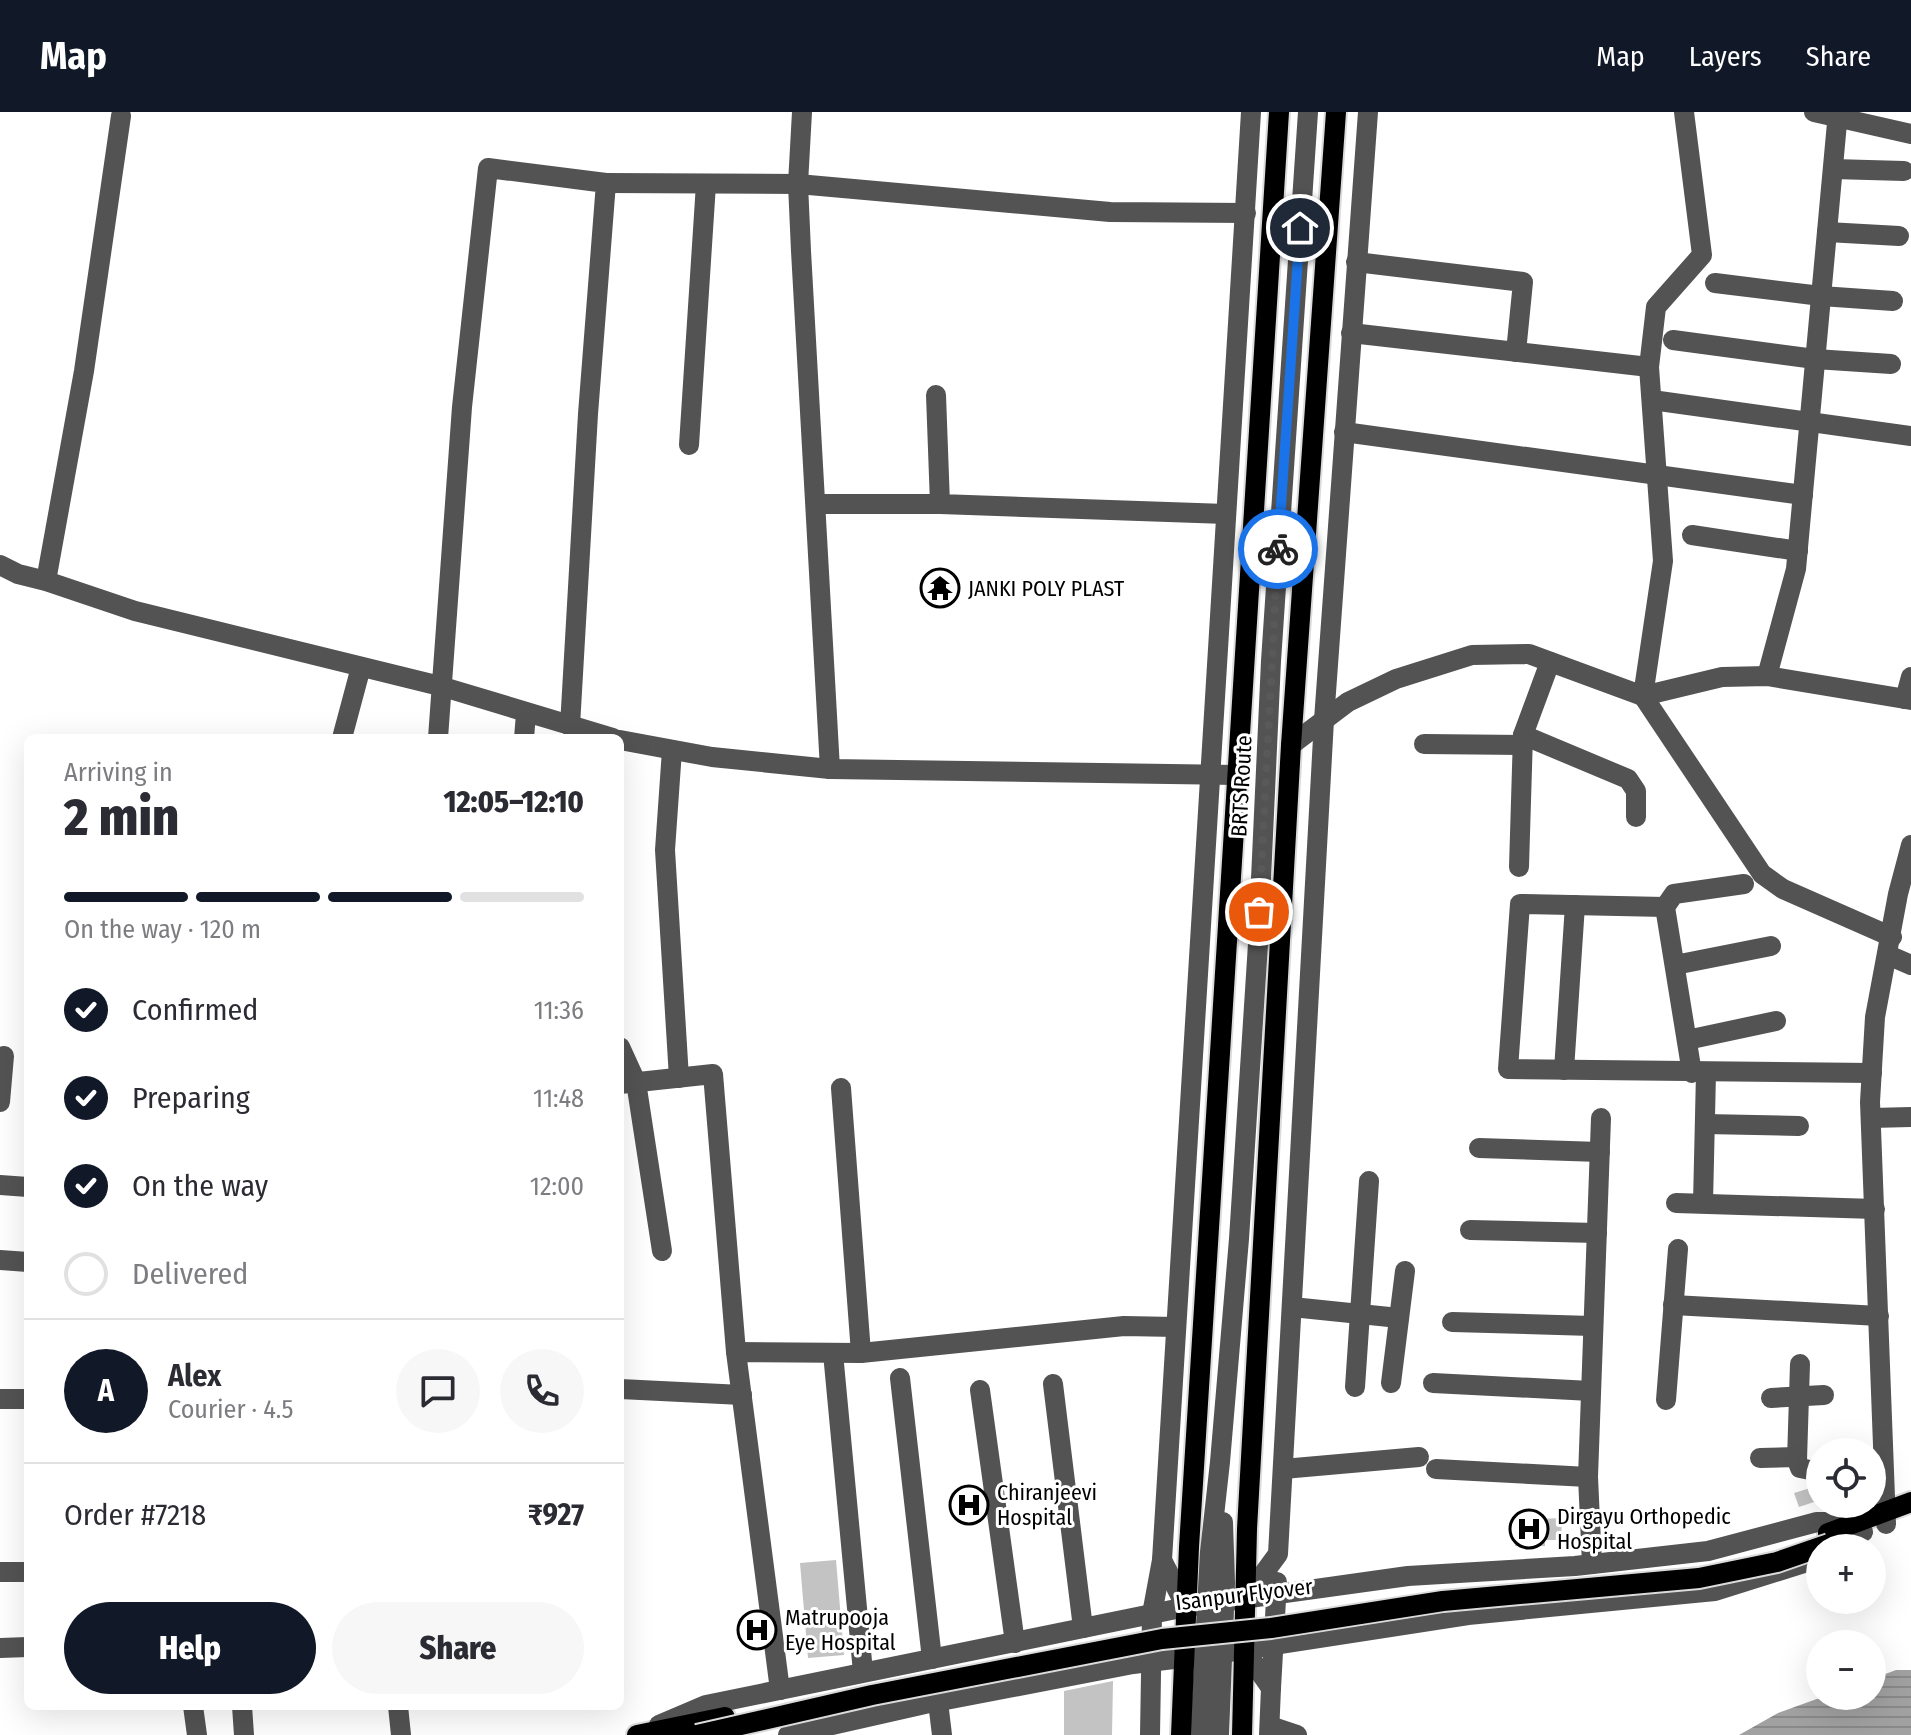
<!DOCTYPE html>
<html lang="en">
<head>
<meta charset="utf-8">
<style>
	body { margin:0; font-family:"Fira Sans Condensed",sans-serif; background:#f7f7f7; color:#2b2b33; height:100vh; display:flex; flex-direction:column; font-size:30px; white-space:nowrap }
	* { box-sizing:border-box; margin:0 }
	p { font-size:26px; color:#7c7c81 }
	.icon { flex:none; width:44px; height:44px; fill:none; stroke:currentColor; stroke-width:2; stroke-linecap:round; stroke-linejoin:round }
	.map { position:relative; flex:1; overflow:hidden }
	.sheet { position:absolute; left:24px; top:622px; width:600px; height:976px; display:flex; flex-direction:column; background:#fff; border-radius:12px; box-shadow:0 8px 32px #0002 }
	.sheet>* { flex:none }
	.tools { position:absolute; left:1806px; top:1326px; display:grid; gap:16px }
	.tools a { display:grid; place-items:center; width:80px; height:80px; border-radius:50%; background:#fff; box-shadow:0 8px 32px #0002; font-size:40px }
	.pin { position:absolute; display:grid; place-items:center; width:68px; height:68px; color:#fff; margin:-34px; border:4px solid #fff; border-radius:50%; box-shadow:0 2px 8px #0007 }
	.courier { position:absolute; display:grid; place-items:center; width:80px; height:80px; margin:-40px; border:6px solid #1a73e8; border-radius:50%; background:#fff; color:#222; box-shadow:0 2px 10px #0007 }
	.overview em { font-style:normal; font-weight:800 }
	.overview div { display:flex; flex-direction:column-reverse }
	.overview { display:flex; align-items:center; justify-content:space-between; height:136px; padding:0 40px }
	h1 { font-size:52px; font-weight:800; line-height:60px }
	.bar { display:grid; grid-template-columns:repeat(4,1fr); gap:12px 8px; align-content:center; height:96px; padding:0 40px }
	.bar i { height:10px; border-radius:6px; background:#e1e1e2 }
	.bar .active { background:#111827 }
	.bar p { grid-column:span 4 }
	.line { display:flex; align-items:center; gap:20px; padding:0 40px; border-top:2px solid #e1e1e2 }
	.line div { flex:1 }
	.round { display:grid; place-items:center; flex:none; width:84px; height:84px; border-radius:42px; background:#f7f7f7 }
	ol { padding:0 40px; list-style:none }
	li { display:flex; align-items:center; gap:24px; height:88px }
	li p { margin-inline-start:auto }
	li .icon { padding:8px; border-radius:50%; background:#111827; color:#fff; stroke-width:4 }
	li:last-child { color:#7c7c81 }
	li i { width:44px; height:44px; border:4px solid #e1e1e2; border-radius:50% }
	.action { display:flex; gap:16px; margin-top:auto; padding:16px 40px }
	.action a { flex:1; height:92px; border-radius:48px; background:#111827; color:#fff; font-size:32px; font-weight:800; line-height:92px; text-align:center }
	.action a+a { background:#f7f7f7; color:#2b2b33 }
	header { display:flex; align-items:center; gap:48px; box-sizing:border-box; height:112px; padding:0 40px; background:#111827; color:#fff }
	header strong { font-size:38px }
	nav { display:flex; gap:44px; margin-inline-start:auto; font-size:28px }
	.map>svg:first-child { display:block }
	.water { fill:url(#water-rules) }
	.building { fill:#c3c3c3 }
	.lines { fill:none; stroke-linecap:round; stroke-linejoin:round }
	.major-casing { stroke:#dbdbdb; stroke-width:24 }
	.minor { stroke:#535353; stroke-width:20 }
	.major { stroke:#000; stroke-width:20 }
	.major-bridge-casing { stroke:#dbdbdb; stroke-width:24; stroke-linecap:butt }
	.major-bridge { stroke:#000; stroke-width:20 }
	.done { stroke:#595959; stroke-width:8; stroke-dasharray:0 14.4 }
	.route { stroke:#1a73e8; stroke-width:10 }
	.labels { text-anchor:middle; stroke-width:6; stroke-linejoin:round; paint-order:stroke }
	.poi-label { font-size:22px; fill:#000; stroke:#fff; text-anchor:start }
	.street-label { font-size:22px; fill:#000; stroke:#fff }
</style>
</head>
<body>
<header>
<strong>Map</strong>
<nav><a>Map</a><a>Layers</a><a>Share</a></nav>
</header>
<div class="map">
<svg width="1911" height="1623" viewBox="0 0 1911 1623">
	<defs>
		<pattern id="water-rules" width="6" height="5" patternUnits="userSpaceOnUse" patternTransform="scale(2)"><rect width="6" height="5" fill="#a1a1a1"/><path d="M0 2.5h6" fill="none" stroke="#898989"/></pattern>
	</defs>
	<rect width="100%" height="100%" fill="#fff"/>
	<polygon class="water" points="1896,1558 1911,1558 1911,1623 1739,1623 1778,1601 1825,1584 1872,1584 1872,1567"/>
	<g class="building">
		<polygon points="1820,1373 1820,1388 1799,1395 1794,1381"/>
		<polygon points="977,1374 981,1396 965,1399 961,1378"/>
		<polygon points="1562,1406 1561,1428 1545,1428 1545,1434 1515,1434 1514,1408"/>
		<polygon points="836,1448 844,1543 808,1546 800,1451"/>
		<polygon points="758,1506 760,1523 745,1526 742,1509"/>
		<polygon points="1113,1569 1112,1623 1064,1623 1064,1579"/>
	</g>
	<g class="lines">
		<g class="major-casing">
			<g id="major">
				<polyline points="1828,1421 1911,1390"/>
				<polyline points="637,1623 725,1605"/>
				<polyline points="1181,1623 1189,1435 1279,0"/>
				<polyline points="1242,1623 1247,1417 1291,633 1336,0"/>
			</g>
		</g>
		<g class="minor">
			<polyline points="802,0 798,72 801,139 830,657"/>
			<polyline points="1684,0 1702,143 1656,195 1649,255 1663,449 1643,584 1762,762 1783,777 1892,825"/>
			<polyline points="1814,0 1911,22"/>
			<polyline points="1833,57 1904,59"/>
			<polyline points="606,71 798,72 1110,100 1246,101"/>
			<polyline points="1827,120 1899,124"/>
			<polyline points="1356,150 1523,170 1516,240"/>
			<polyline points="1715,171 1821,184 1893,189"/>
			<polyline points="1351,221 1649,255"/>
			<polyline points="1673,228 1815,247 1891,252"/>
			<polyline points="936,283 940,392 1226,402"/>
			<polyline points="1652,288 1911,324"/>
			<polyline points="1344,320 1803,383"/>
			<polyline points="689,333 706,72"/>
			<polyline points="816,392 940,392"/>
			<polyline points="1692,423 1798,439"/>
			<polyline points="0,453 18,462 46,469 135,499 440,574 613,626"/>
			<polyline points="46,469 84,259 121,4"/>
			<polyline points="1767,564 1796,457 1838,0"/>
			<polyline points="1905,587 1911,565"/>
			<polyline points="1523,623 1628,667 1636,679 1636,705"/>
			<polyline points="342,626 361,555"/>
			<polyline points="438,626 462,295 488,56 606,71 588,302 570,614"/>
			<polyline points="524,626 526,602"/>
			<polyline points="620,628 712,645 830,657 1237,663"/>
			<polyline points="1424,632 1523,633"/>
			<polyline points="1291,633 1348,590 1396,567 1472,543 1529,542 1643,584 1722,565 1767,564 1911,588"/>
			<polyline points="672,638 665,738 679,966"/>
			<polyline points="1519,755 1523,623 1550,550"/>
			<polyline points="1665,795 1520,792 1508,957 1872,961"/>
			<polyline points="1888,843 1911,853"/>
			<polyline points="1675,853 1771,834"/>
			<polyline points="1687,928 1776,909"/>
			<polyline points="620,935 636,970 662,1139"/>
			<polyline points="1564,958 1575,793"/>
			<polyline points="1692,961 1665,795 1674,782 1744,772"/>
			<polyline points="620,972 713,962 736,1240"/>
			<polyline points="841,976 861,1241"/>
			<polyline points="0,990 4,944"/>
			<polyline points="1871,1006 1911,1005"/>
			<polyline points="1705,1012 1799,1014"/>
			<polyline points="1479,1036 1600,1040"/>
			<polyline points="0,1073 28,1075"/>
			<polyline points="1676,1091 1875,1097"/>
			<polyline points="1703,1091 1706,961"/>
			<polyline points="1470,1118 1597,1121"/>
			<polyline points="0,1148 28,1150"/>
			<polyline points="1673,1193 1879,1204"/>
			<polyline points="1292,1195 1399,1206"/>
			<polyline points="1452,1210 1592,1214"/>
			<polyline points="833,1241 863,1560"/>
			<polyline points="1800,1252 1797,1348 1800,1356 1820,1360"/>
			<polyline points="900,1266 932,1547"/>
			<polyline points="1391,1271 1405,1159"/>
			<polyline points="1433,1271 1591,1279"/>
			<polyline points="1053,1272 1083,1516"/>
			<polyline points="1355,1275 1369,1069"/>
			<polyline points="620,1277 742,1283"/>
			<polyline points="980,1278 1015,1531"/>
			<polyline points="1771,1286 1824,1283"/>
			<polyline points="0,1287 28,1287"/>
			<polyline points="1666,1288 1678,1137"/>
			<polyline points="1760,1346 1797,1345"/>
			<polyline points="1283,1357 1419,1345"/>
			<polyline points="1436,1357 1588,1365"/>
			<polyline points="1886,1412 1870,990 1875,905 1898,782 1911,733"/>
			<polyline points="1839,1436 1863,1420"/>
			<polyline points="1592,1452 1588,1365 1601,1006"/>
			<polyline points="0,1460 28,1460"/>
			<polyline points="1245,1487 1278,1442 1324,608 1368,0"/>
			<polyline points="1186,1495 1162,1448 1251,0"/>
			<polyline points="0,1536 28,1535"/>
			<polyline points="1244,1537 1271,1576 1269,1623"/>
			<polyline points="1271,1576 1277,1470"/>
			<polyline points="780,1578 736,1240 861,1241 1124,1214 1176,1215"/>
			<polyline points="938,1590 942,1623"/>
			<polyline points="193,1594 197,1623"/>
			<polyline points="242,1594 244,1623"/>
			<polyline points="398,1594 401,1623"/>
			<polyline points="659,1613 706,1593 1186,1495 1408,1464 1575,1454 1708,1439 1817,1410 1854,1410"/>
			<polyline points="1270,1614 1297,1623"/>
			<polyline points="788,1623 925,1592 1133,1552 1222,1541 1468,1503 1715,1479 1820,1446"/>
			<polyline points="1150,1623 1152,1502 1162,1448"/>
			<polyline points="1200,1623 1210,1440 1220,1350 1239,1127 1258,832 1271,549 1308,0"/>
			<polyline points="1219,1623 1225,1471 1223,1410"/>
		</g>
		<use href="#major" class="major"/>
		<g class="major-bridge-casing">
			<polyline id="major-bridge" points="697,1623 872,1583 1162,1527 1271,1516 1443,1489 1699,1466 1777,1450 1829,1432"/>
		</g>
		<use href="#major-bridge" class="major-bridge"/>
	</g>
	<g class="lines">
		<polyline class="done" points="1259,800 1278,437"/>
		<polyline class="route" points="1278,437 1300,116"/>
	</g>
	<defs>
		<g id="temple-ring" transform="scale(2)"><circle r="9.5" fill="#fff" stroke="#000" stroke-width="1.5"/><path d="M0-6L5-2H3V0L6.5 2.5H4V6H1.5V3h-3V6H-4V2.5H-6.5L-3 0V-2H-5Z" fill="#000"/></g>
		<g id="hospital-ring" transform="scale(2)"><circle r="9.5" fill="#fff" stroke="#000" stroke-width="1.5"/><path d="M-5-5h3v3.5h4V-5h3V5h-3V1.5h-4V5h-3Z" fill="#000"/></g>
	</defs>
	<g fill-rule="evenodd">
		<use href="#temple-ring" x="940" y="476"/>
		<use href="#hospital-ring" x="969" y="1393"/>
		<use href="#hospital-ring" x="1529" y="1417"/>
		<use href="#hospital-ring" x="757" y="1518"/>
	</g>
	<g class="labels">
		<g class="poi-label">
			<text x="968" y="484">JANKI POLY PLAST</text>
			<text x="997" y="1388">Chiranjeevi<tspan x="997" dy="25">Hospital</tspan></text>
			<text x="1557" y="1412">Dirgayu Orthopedic<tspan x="1557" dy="25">Hospital</tspan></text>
			<text x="785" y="1513">Matrupooja<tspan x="785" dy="25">Eye Hospital</tspan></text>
		</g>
		<g class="street-label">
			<text transform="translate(1241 674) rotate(-87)" y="8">BRTS Route</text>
			<text transform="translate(1244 1482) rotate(-7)" y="8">Isanpur Flyover</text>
		</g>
	</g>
</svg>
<div class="tools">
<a><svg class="icon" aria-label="locate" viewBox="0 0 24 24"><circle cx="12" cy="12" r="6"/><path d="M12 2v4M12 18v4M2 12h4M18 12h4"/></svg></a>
<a>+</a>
<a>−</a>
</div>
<div class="pin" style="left:1259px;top:800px;background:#ea580c"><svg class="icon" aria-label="bag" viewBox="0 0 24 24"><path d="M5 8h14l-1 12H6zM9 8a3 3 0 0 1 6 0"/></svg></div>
<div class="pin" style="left:1300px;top:116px;background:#1f2937"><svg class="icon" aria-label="home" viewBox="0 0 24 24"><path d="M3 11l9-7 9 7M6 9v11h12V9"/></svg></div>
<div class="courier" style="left:1278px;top:437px"><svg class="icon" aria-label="bike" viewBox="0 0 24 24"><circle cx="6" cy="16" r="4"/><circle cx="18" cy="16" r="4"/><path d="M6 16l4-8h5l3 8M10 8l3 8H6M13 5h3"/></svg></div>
<section class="sheet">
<div class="overview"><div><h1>2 min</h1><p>Arriving in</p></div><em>12:05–12:10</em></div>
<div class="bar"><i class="active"></i><i class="active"></i><i class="active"></i><i></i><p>On the way · 120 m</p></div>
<ol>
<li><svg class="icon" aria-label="check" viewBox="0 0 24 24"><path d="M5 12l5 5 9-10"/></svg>Confirmed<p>11:36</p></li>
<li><svg class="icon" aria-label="check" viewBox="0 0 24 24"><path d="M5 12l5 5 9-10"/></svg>Preparing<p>11:48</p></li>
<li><svg class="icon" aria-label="check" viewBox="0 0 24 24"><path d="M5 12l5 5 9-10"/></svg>On the way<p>12:00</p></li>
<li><i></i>Delivered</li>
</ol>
<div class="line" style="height:144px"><b class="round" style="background:#111827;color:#fff">A</b><div><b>Alex</b><p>Courier · 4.5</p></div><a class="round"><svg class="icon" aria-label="chat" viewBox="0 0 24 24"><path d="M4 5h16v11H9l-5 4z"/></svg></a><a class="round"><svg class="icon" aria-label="phone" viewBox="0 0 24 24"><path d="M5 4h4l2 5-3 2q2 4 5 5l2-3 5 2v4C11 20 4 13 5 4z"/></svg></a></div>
<div class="line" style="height:104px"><div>Order #7218</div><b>₹927</b></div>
<div class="action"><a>Help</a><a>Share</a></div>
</section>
</div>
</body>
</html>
